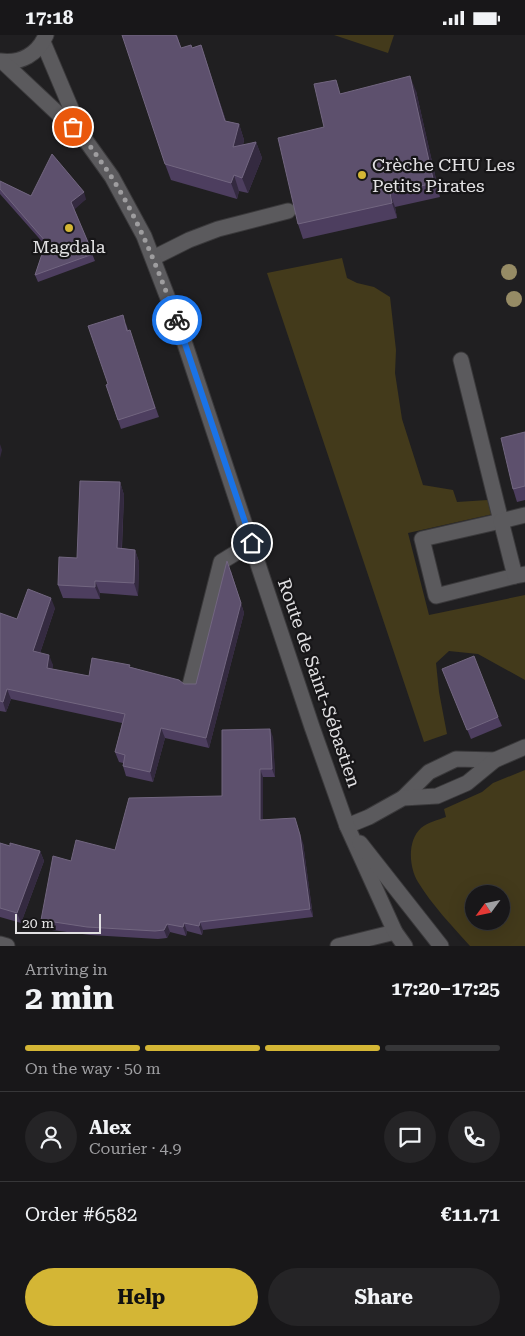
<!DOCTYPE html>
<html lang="en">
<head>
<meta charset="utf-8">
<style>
	body { margin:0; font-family:"Roboto Serif",serif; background:#252426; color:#f1f3f6; height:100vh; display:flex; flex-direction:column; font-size:19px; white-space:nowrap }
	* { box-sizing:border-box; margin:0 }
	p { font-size:16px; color:#9f9fa2 }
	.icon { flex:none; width:28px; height:28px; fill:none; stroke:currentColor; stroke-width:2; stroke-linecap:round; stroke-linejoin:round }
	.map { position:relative; height:911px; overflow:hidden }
	.drawer { display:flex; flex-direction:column; background:#181719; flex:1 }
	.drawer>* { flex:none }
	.needle { width:32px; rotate:237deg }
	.controls { position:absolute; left:465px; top:850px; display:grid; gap:10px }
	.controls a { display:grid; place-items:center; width:45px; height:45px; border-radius:50%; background:#181719; box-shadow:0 5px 20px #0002,0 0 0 1px #363638; font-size:25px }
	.scale { position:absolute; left:15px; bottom:12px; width:86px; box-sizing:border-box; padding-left:5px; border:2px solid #e2e1e3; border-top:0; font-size:14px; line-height:18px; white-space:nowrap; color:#e2e1e3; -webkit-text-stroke:4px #171618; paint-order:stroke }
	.pin { position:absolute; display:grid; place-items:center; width:42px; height:42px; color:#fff; margin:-21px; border:2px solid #fff; border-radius:50%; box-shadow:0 1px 5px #0007 }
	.courier { position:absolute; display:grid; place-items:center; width:50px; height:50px; margin:-25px; border:4px solid #1a73e8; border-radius:50%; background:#fff; color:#222; box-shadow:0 1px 6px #0007 }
	.overview em { font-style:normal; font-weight:700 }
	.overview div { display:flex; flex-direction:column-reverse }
	.overview { display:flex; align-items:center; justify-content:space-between; height:85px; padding:0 25px }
	h1 { font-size:32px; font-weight:700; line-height:38px }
	.bar { display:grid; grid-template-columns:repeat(4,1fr); gap:8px 5px; align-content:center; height:60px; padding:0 25px }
	.bar i { height:6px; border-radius:4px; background:#363638 }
	.bar .active { background:#d4b635 }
	.bar p { grid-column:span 4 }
	.line { display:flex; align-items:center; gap:12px; padding:0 25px; border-top:1px solid #363638 }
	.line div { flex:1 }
	.round { display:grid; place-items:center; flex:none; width:52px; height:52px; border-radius:26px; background:#252426 }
	.button { display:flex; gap:10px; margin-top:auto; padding:10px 25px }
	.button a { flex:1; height:58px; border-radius:30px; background:#d4b635; color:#111; font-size:20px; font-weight:700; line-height:58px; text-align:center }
	.button a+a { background:#252426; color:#f1f3f6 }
	.status { display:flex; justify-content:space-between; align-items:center; height:35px; padding:0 25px; background:#181719; direction:ltr }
	.status svg { height:14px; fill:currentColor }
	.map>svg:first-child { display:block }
	.green { fill:#433a1b; fill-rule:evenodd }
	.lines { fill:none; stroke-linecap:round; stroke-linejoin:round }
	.service-casing { stroke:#3a393b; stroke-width:17 }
	.minor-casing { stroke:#3a393b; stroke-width:17 }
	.tertiary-casing { stroke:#3a393b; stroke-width:17 }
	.service { stroke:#5b5a5d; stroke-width:15 }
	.minor { stroke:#5b5a5d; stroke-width:15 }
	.tertiary { stroke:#5b5a5d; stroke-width:15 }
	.tree { fill:#968b65 }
	.wall { fill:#4d3e5f }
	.shaded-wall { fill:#342a40 }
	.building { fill:#5d506d; stroke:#726680 }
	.done { stroke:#9e9d9f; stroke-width:5; stroke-dasharray:0 9 }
	.route { stroke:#1a73e8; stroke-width:6 }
	.poi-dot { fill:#d4b635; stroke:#171618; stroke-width:2 }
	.labels { text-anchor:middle; stroke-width:4.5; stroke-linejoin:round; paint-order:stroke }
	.poi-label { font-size:18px; fill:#e2e1e3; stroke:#171618; text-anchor:start }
	.street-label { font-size:18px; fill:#e2e1e3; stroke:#171618 }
</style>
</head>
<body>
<div class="status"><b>17:18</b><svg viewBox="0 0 49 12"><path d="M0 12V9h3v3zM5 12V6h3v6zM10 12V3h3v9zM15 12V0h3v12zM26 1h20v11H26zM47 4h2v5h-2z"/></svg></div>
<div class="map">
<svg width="525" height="911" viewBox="0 0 525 911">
	<rect width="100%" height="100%" fill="#201f21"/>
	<g class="green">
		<polygon points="334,0 394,0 388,18"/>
		<polygon points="342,223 347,243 357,248 374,252 390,262 396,315 395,338 402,384 423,450 453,455 457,467 488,465 493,479 408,498 429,580 525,560 525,645 478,619 449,616 436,628 439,657 447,699 424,707 267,238"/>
		<path d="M 525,735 L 525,911 L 470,911 C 452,891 432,870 418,847 C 409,832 407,806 421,793 C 428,787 438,785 446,782 L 444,774 L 482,757 L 493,748 ZM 474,859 L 501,859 L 501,886 L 474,886 Z"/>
	</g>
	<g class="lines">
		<g class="service-casing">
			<g id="service">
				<polyline points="153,223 189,205 218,194 288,176"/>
				<polyline points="461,325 501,486 422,504 436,561 515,541"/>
				<polyline points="525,539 515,541 501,486 525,480"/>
				<polyline points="190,650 221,527 252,508"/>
				<polyline points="403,763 429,737 456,724 495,725"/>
				<polyline points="347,791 369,782 403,763 437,761 467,748 495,725 525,712"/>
			</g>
		</g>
		<g class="minor-casing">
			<g id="minor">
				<polyline points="0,909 7,911"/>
				<polyline points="338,911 395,897"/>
			</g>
		</g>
		<g class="tertiary-casing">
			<g id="tertiary">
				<polyline points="43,7 81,97"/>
				<path d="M 0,26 C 21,29 38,19 46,0"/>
				<polyline points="3,27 84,103 112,142 144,201 182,300 312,692 347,791 395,897 405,911"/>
				<polyline points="360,808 441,911"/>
			</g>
		</g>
		<use href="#service" class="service"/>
		<use href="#minor" class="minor"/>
		<use href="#tertiary" class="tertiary"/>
	</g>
	<g class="tree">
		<circle cx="509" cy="237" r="8"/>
		<circle cx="514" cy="264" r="8"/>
	</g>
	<g class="wall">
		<polygon points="177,0 181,13 192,13 201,10 226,86 239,89 244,105 243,110 256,107 262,123 248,158 239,156 237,164 171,145 165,129"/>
		<polygon points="416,56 440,162 395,172 397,183 303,204 298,189 324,92 341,58"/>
		<polygon points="0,146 31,161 86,164 74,174 95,226 38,247 35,240 45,210 0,159"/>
		<polygon points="126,289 159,382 121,394 106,350 108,349"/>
		<polygon points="525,397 525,465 517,467 513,454"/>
		<polygon points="120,447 124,460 122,513 135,515 139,527 138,561 100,558 100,564 63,563 58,550 77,523"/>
		<polygon points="231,536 244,578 209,713 165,703 153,747 126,741 123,731 123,728 119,727 115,717 122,688 11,664 6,677 0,676 0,578 17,584 55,573 40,618 53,630 52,634 89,641 131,632 184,649 196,649"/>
		<polygon points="446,643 498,682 502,691 471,704"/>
		<polygon points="273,702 275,742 263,742 263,784 303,808 313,882 203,895 202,900 187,896 186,901 170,897 167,903 158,904 90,900 44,894 41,885 71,826 115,815 222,761"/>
		<polygon points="0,808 10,811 40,816 44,826 21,888 0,882"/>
	</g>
	<g class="shaded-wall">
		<polygon points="201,10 206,25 231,101 225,86"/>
		<polygon points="410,41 416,56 440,162 434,148"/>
		<polygon points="239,89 244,105 238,128 233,112"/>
		<polygon points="256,107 262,123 248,158 242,143"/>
		<polygon points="234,140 239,156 237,164 231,148"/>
		<polygon points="84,157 86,164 74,175 71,167"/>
		<polygon points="390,158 395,172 397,183 392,168"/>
		<polygon points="0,409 2,415 0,423"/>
		<polygon points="120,447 124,460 121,525 117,513"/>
		<polygon points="135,515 139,527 138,561 134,548"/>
		<polygon points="227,526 244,578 209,713 206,703"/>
		<polygon points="95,546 100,558 100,564 95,552"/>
		<polygon points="51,563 55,573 37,627 33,616"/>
		<polygon points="49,620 53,630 51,643 47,633"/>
		<polygon points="7,654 11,664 6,677 3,667"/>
		<polygon points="161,693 165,703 153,747 150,737"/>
		<polygon points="270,694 273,702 275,742 272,734"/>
		<polygon points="260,734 263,742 263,793 260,785"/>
		<polygon points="295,783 303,808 313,882 310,874"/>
		<polygon points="40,816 44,826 21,888 17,878"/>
		<polygon points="200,887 203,895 202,900 199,891"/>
		<polygon points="184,888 187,896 186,901 183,892"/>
		<polygon points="167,889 170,897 167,903 164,895"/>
	</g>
	<g class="building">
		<polygon points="122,0 176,0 181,13 191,10 192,13 201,10 225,86 239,89 233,112 256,107 242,143 234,140 231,148 165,129"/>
		<polygon points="410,41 434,148 390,158 392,168 298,189 278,103 324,92 314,49 336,45 340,59"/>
		<polygon points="52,119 84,157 71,167 93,219 35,240 46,207 0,154 0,146 31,161"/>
		<polygon points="123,280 127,296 130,295 155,373 118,385 106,350 108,349 88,291"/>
		<polygon points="525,397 525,451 513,454 501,403"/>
		<polygon points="80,446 120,447 117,513 135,515 134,548 95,546 95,552 58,550 59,522 77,523"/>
		<polygon points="227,526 241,568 206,703 161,693 150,737 123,731 125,720 115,717 125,679 7,654 3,667 0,666 0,578 17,584 28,554 51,563 33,616 49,620 47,633 89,641 92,623 130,630 129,632 179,645 184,649 196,649"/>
		<polygon points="474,621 498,682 467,695 442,634"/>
		<polygon points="270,694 272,734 260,734 260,785 295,783 300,800 310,874 200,887 199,891 184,888 183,892 167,889 164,895 155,896 87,892 41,885 53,821 71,826 76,805 115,815 129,763 222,761 222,695"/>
		<polygon points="0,808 10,811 10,808 40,816 17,878 0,873"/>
	</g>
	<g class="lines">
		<path class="done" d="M 73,92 C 85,103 93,115 102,128 C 136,176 156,230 177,285"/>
		<polyline class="route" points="177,285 252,508"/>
	</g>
	<g class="poi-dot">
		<circle cx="362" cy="140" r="5"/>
		<circle cx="69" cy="193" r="5"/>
	</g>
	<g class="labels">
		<g class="poi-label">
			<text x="372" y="136">Crèche CHU Les<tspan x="372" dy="21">Petits Pirates</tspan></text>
			<text x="69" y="218" text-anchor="middle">Magdala</text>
		</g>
		<g class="street-label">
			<text transform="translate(319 648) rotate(71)" y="6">Route de Saint-Sébastien</text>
		</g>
	</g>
</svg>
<div class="controls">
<a><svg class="needle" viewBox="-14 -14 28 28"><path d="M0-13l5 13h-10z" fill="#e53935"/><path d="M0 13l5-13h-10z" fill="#9f9fa2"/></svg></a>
</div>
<div class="scale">20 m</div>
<div class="pin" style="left:73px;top:92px;background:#ea580c"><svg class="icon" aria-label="bag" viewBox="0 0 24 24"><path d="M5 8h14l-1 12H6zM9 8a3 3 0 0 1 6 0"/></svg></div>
<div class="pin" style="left:252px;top:508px;background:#1f2937"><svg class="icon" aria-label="home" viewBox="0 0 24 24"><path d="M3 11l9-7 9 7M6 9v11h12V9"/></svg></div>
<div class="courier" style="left:177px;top:285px"><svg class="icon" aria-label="bike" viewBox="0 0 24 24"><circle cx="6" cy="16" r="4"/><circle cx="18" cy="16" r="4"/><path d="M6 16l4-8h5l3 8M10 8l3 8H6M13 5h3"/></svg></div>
</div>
<section class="drawer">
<div class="overview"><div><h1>2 min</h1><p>Arriving in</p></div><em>17:20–17:25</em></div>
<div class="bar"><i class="active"></i><i class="active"></i><i class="active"></i><i></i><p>On the way · 50 m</p></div>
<div class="line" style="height:90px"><a class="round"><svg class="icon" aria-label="person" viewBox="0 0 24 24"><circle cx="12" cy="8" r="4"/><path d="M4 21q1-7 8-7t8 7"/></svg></a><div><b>Alex</b><p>Courier · 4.9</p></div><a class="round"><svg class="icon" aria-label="chat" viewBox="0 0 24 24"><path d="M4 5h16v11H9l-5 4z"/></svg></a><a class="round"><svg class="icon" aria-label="phone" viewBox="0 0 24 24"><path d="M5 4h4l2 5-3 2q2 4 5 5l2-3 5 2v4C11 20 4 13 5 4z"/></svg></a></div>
<div class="line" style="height:65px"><div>Order #6582</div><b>€11.71</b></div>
<div class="button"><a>Help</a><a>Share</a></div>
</section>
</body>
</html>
